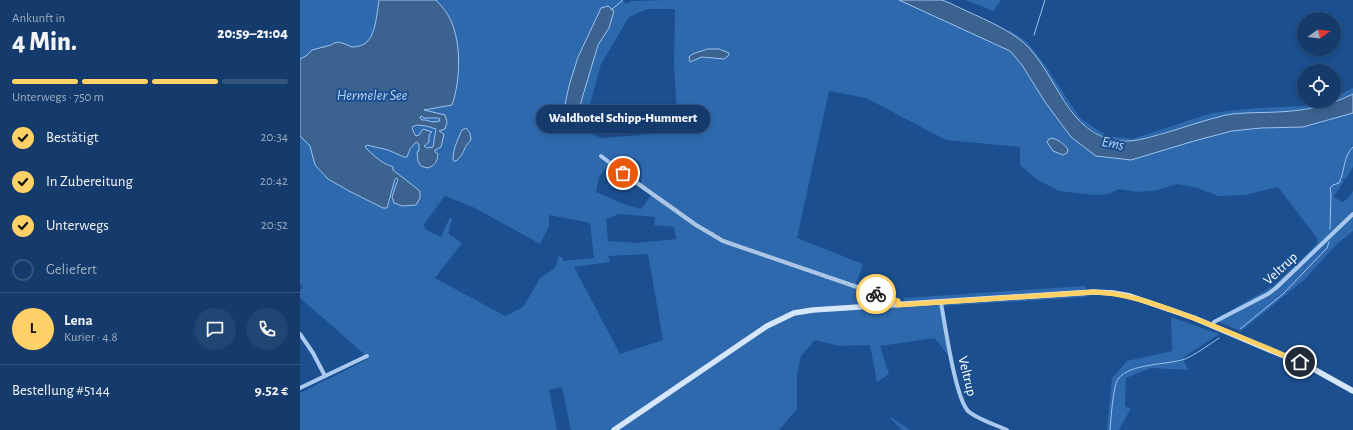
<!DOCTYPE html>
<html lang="de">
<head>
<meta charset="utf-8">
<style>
	body { margin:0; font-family:"Alegreya Sans",sans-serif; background:#214673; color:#f1f3f6; height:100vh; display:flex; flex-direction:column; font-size:15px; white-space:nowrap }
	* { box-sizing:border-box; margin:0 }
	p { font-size:13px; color:#9dadc1 }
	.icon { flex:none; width:22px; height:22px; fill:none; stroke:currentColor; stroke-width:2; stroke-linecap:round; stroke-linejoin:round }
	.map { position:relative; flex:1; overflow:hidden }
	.panel { display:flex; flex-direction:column; background:#143b6b; width:300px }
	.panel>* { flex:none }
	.needle { width:26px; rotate:76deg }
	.tools { position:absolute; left:997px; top:12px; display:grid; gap:8px }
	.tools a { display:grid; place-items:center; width:44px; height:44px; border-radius:50%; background:#143b6b; box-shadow:0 2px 6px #0003,0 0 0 1px #33557e; font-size:20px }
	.pin { position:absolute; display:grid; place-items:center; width:34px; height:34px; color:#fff; margin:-17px; border:2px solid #fff; border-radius:50%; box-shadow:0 1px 4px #0007 }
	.courier { position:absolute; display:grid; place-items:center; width:40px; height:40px; margin:-20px; border:3px solid #ffd166; border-radius:50%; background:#fff; color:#222; box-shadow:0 1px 5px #0007 }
	.bubble { position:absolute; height:28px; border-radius:14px; background:#143b6b; box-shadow:0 2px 6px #0003,0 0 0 1px #33557e; font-size:13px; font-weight:800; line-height:28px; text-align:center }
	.head em { font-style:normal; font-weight:800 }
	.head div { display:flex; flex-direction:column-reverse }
	.head { display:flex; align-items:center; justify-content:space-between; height:68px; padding:0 12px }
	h1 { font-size:26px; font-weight:800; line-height:30px }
	.bar { display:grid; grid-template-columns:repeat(4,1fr); gap:6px 4px; align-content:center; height:48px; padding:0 12px }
	.bar i { height:5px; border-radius:3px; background:#33557e }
	.bar .active { background:#ffd166 }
	.bar p { grid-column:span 4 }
	.line { display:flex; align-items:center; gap:10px; padding:0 12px; border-top:1px solid #33557e }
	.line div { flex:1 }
	.round { display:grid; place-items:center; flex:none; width:42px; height:42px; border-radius:21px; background:#214673 }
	ol { padding:0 12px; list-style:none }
	li { display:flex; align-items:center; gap:12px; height:44px }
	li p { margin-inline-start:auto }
	li .icon { padding:4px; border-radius:50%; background:#ffd166; color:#111; stroke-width:4 }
	li:last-child { color:#9dadc1 }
	li i { width:22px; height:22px; border:2px solid #33557e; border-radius:50% }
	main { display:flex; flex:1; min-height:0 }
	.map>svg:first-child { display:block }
	.green { fill:#2e69ad; fill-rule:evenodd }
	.water { fill:#3c6290; stroke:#9cc4f0; fill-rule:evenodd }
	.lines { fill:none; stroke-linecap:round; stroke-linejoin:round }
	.stream { stroke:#9cc4f0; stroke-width:1 }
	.minor { stroke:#a9c9ee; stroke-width:4 }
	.secondary { stroke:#d6e6fa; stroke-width:5.5 }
	.done { stroke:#afc1d8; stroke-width:4; stroke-dasharray:0 7.2 }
	.route { stroke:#ffd166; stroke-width:5 }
	.labels { text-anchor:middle; stroke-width:4; stroke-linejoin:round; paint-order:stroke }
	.street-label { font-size:14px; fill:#fff; stroke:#1b4f8f }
	.water-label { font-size:15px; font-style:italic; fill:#b5d3f5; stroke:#1b4f8f }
</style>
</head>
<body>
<main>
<section class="panel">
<div class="head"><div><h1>4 Min.</h1><p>Ankunft in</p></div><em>20:59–21:04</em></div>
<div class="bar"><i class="active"></i><i class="active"></i><i class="active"></i><i></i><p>Unterwegs · 750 m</p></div>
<ol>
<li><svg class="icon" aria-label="check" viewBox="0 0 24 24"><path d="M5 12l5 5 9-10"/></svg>Bestätigt<p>20:34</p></li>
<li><svg class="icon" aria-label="check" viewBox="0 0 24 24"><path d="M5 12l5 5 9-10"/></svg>In Zubereitung<p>20:42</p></li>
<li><svg class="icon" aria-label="check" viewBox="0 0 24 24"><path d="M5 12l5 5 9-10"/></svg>Unterwegs<p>20:52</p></li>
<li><i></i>Geliefert</li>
</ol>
<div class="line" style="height:72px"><b class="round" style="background:#ffd166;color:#111">L</b><div><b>Lena</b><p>Kurier · 4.8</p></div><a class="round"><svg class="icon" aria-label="chat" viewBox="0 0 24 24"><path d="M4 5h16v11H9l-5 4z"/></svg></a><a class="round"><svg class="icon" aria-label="phone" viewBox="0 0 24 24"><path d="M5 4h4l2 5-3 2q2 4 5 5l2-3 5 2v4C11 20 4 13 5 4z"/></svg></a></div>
<div class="line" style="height:52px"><div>Bestellung #5144</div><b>9.52 €</b></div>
</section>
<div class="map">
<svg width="1053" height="430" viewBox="0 0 1053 430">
	<rect width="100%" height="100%" fill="#1b4f8f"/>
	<g class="green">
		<path d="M 0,0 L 79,0 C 77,11 76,38 64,45 C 61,46 55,47 52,47 L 45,44 L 38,42 L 34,43 L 31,45 L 12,50 L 6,56 L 0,59 Z"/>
		<path d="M 136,0 L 322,0 L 326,4 L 331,1 L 367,0 L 599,0 L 710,51 L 722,65 L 745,102 L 831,160 L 894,141 L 932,131 L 1019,123 L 1053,113 L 1053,167 L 1045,180 L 1039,177 L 1044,181 L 1033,197 L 1043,202 L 1049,197 L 1053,191 L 1053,231 L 1037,244 L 1004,280 L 941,331 L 914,320 L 973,286 L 1008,253 L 1017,243 L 1017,238 L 978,187 L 945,195 L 918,196 L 898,188 L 877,184 L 858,190 L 838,192 L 818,189 L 809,194 L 795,195 L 759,191 L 738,180 L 720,165 L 720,147 L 646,140 L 566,98 L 529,91 L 497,238 L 563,264 L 555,287 L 598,301 L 604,301 L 604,298 L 785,286 L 786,297 L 642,306 L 651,359 L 635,338 L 580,346 L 589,374 L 577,382 L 570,345 L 539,346 L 515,340 L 501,356 L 497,374 L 497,409 L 479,430 L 271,430 L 262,387 L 249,390 L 257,430 L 0,430 L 0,393 L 66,360 L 63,353 L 0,298 L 0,291 L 3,286 L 0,284 L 0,136 L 10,146 L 15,165 L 28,179 L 49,191 L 83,208 L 87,208 L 95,179 L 97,182 L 92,197 L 116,205 L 98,173 L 93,169 L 89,164 C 80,164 71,153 65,147 L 67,145 L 88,150 L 104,157 L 108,155 L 110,149 L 116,142 L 119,144 L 119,152 L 127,168 C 135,166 137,162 138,154 L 135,152 L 135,150 L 141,147 L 144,133 L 139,131 L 147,122 L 145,115 L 124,110 L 127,108 L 132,109 L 137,2 ZM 301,8 L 309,28 L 298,45 L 281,102 L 279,115 L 269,86 L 278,57 ZM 347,9 L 375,9 L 374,63 L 378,132 L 301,138 L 283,129 L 301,64 L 329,17 ZM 405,50 L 407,58 L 402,57 L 398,59 L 395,53 L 403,52 ZM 329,157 C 346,161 341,173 341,186 L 352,194 L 341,209 L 324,204 L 296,192 C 298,187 297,182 299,178 C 301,173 306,168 310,164 L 314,167 ZM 145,196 L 175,208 L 240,244 L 249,226 L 249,215 L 290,223 L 294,258 L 263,261 L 263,258 L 259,256 L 255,268 L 240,278 L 223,307 L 205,316 L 135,278 L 162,243 L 149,234 L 149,230 L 152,219 L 150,217 L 141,237 L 125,229 L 124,224 ZM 319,214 L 355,217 L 354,225 L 374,227 L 376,239 L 337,243 L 308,241 L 306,219 ZM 348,254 L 363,340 L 320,354 L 274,267 L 310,262 L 308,256 Z"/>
		<polygon points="666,0 701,0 693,11"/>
		<path d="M 709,30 L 727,42 L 745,65 L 780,118 L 807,136 L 832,139 L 912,113 L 956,108 L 1002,106 L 1023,101 L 1034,101 L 1034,97 L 1053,88 L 1053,94 C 1030,106 1005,110 979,112 C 961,113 943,112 924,116 C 904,121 883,127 863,133 C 853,136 841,141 830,141 C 809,141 793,133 778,119 L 724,43 L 708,32 Z"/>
		<path d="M 121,116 C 124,118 136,118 140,118 L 140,121 L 132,122 L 126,120 L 122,120 L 120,118 Z"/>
		<polygon points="117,125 126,126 136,129 133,147 125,147 124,145 127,143 119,135 117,136 115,134 113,126"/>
		<polygon points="871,317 919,334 883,358 888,370 851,368 826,378 825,407 831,408 819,430 807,430 812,378 827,361 872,351"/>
		<polygon points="591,417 610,430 602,430 590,418"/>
	</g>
	<g class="water">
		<path d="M 79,0 L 136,0 C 140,5 145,9 148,15 C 162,39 161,79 152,105 L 124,110 L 145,115 L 147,122 L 145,129 L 139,131 L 144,134 L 141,147 L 135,150 L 135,152 L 138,154 C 137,162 135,166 127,168 L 121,166 L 118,161 L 117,152 L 119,151 L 119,144 L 116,142 L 110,149 L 107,157 L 104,157 L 88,150 L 67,145 L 65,147 C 71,153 77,159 84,163 C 87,165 90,165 93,167 L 93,170 L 120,191 L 120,198 L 116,205 L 102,206 L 94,203 L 92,197 L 97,182 L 98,181 L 97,178 L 95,179 L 87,208 L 83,208 L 49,191 L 28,179 L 15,165 L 10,146 L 0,136 L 0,59 L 6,56 L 12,50 L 31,45 L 34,43 L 38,42 L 45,44 L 52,47 C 55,47 61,46 64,44 C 76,38 77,11 79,0 ZM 121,116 L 124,118 L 139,118 L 140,121 L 132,122 L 126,120 L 122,120 L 120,118 ZM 117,125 L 126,126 L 136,129 L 133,147 L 127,148 L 124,146 L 129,142 L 129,135 L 132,132 L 123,129 L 119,135 L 116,136 L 114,133 L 112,127 Z"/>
		<path d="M 599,0 C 613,0 628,0 641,0 C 647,1 653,5 658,7 C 679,17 707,28 724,43 C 758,74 766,136 821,141 C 836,142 850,137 865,133 C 885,127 905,120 926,115 C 943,112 960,113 977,112 C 1004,111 1029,106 1053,94 L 1053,113 L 1003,127 L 961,128 L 932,131 L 894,141 L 831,160 L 796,156 L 771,137 L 745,102 L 722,65 L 710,51 Z"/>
		<polygon points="308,6 314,11 309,28 298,45 281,102 279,115 274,124 264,120 262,118 269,86 278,57 301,8"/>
		<path d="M 407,49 L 419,49 L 429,53 L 429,55 L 424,59 L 402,57 L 390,62 L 389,57 C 393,52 401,52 407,49 Z"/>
		<path d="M 166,128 L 170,133 L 171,140 C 163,147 165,154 156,161 L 154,161 L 153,159 C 153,149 158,139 162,130 Z"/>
		<path d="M 752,138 C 759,140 765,144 768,150 L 767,153 L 763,155 L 753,151 L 747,142 L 749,139 Z"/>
	</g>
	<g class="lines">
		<g class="stream">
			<polyline points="311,10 323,0"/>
			<polyline points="734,35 745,0"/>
			<path d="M 1030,229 L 1031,194 L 1030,188 L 1033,185 L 1039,183 C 1045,172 1043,156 1053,147"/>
			<polyline points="940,329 983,294 1027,248 1029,242"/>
			<path d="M 810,430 C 811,419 813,386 818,379 C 830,363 868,365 885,359 C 895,355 910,344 919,338"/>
		</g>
		<g class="minor">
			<polyline points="301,156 323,173 396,225 423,241 598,301 598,305"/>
			<path d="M 641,303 C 645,324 655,397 668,411 C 677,419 696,425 707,430"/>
			<polyline points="572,306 573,293"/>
			<polyline points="913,325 914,322 968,294 976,288 1053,214"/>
			<polyline points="0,334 13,353 25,376"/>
			<polyline points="0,388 67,356"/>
		</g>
		<polyline class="secondary" points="314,430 467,326 494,313 513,310 794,292 813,293 830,296 894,318 1010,367 1053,391"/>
	</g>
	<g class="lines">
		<polyline class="done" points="323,173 396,225 424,241 576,294"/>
		<path class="route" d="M 576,294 L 598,301 L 598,305 L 794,292 C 825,293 852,303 880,313 C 921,328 960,345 1000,362"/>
	</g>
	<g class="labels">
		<g class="street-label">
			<text transform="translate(980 268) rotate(-43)" y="5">Veltrup</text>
			<text transform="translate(668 376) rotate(76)" y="5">Veltrup</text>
		</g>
		<g class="water-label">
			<text x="72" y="100">Hermeler See</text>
			<text transform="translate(813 143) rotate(11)" y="5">Ems</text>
		</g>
	</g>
</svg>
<div class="tools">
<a><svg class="needle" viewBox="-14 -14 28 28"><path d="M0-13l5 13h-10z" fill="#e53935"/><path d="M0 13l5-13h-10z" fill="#9dadc1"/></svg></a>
<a><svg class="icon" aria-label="locate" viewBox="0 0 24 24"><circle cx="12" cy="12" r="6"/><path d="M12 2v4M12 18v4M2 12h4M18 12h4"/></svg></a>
</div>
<div class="pin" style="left:323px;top:173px;background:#ea580c"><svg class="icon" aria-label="bag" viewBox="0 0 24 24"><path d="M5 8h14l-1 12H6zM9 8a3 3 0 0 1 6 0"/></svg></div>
<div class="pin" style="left:1000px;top:362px;background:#1f2937"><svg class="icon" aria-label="home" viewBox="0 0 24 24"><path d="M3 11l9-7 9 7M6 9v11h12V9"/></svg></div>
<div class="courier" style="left:576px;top:294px"><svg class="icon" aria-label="bike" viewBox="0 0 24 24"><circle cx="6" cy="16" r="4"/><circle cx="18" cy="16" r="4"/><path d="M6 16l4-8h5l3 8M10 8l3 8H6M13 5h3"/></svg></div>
<div class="bubble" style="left:236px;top:105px;width:174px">Waldhotel Schipp-Hummert</div>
</div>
</main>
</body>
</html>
